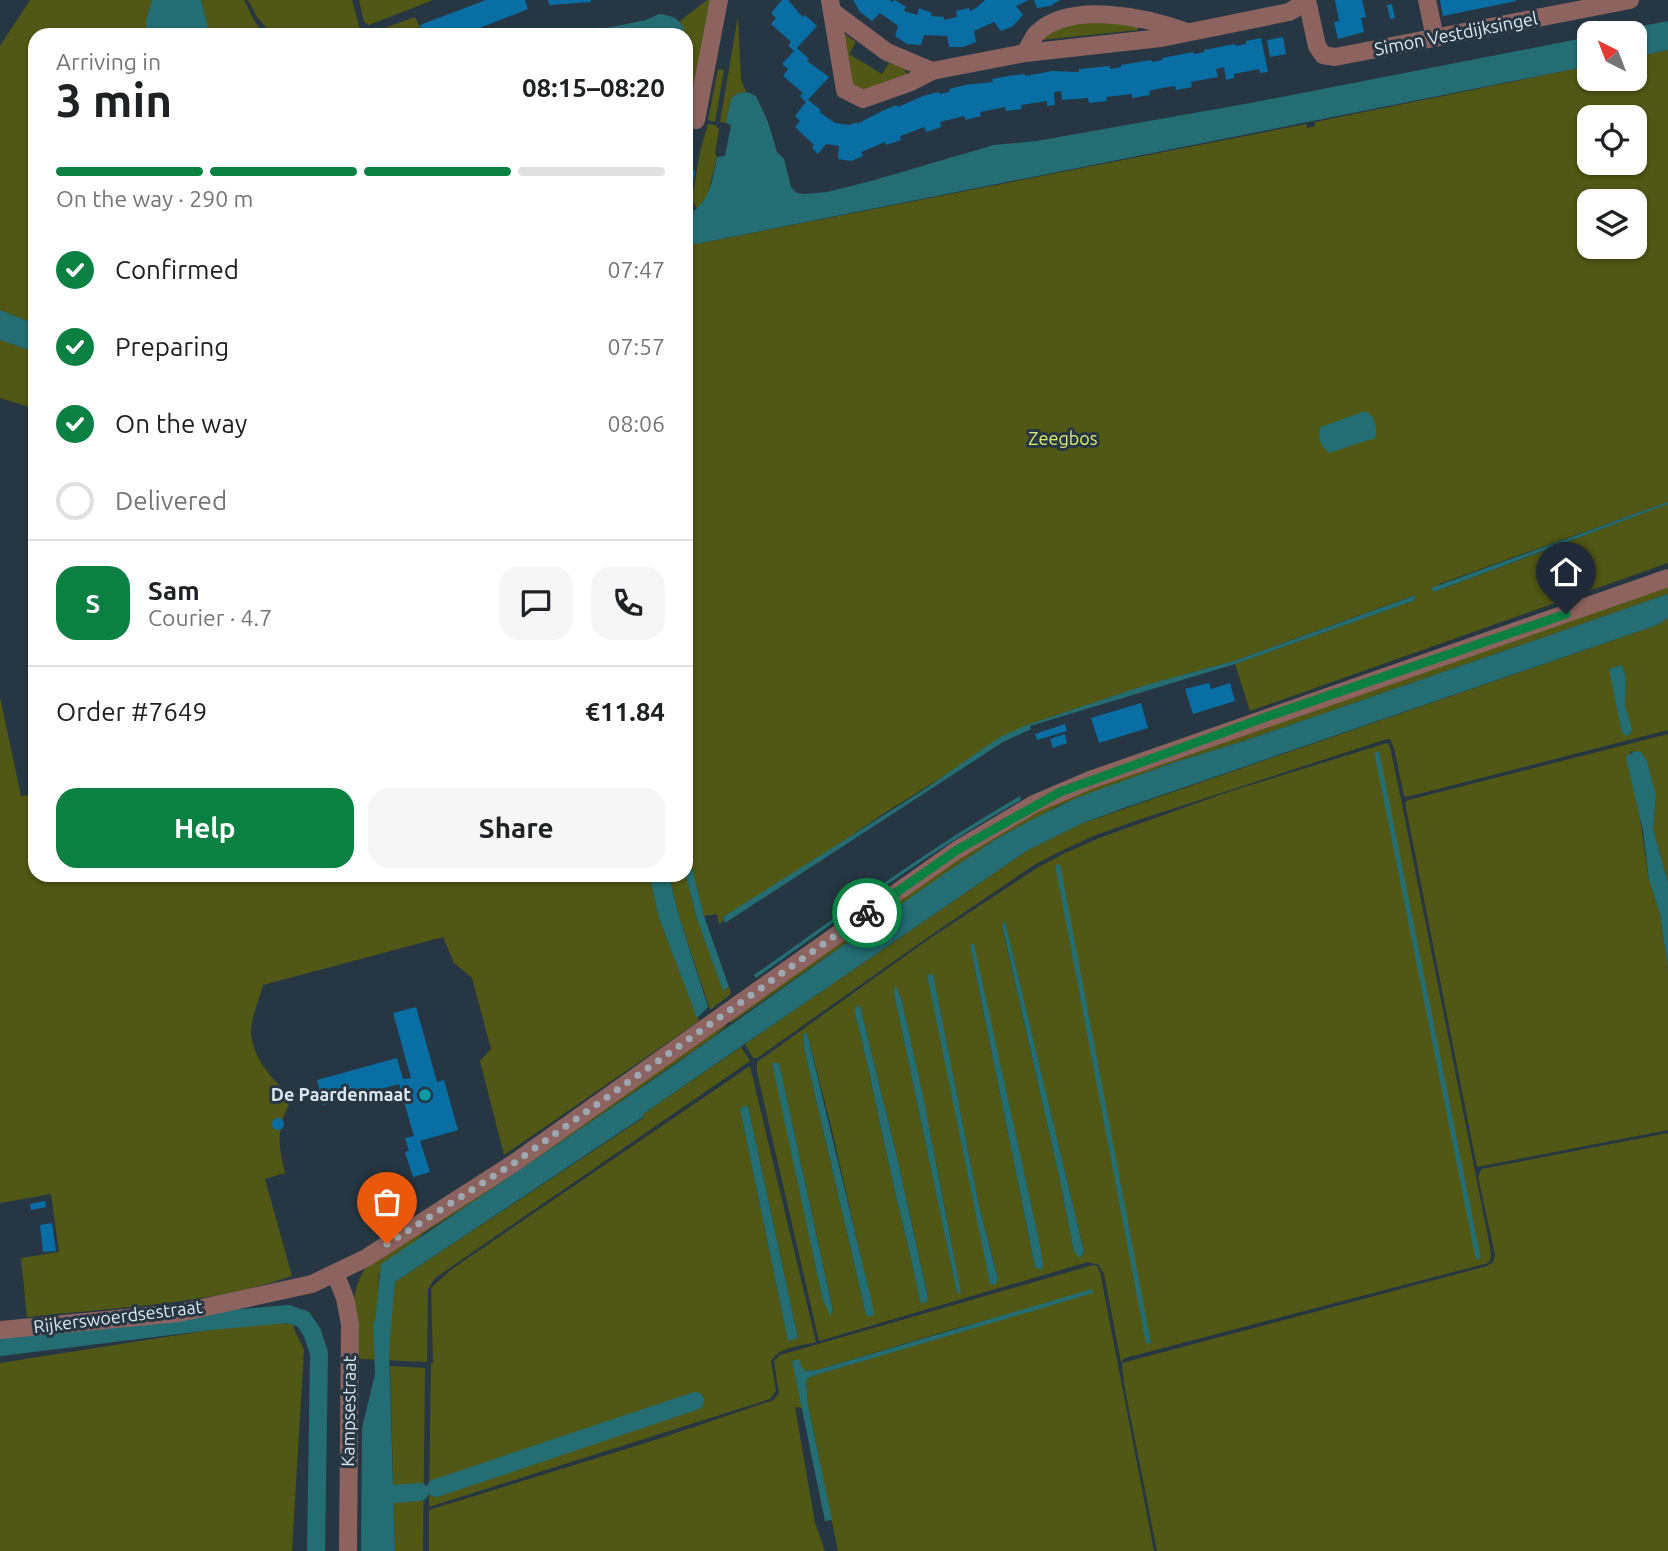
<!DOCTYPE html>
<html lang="en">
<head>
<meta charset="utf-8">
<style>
	body { margin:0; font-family:Ubuntu,sans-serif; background:#f6f6f6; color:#202124; height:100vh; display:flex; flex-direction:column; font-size:26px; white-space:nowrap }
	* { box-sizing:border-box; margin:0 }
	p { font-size:23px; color:#757577 }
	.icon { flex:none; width:38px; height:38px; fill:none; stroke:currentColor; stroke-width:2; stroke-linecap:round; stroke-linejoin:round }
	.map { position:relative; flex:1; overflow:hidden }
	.details { position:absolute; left:28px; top:28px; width:665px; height:854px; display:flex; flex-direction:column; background:#fff; border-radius:21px; box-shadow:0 2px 5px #0004 }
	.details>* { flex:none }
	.needle { width:46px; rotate:318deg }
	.buttons { position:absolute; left:1577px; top:21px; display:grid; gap:14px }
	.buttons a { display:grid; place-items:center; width:70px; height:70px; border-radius:14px; background:#fff; box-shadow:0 2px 5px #0004; font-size:35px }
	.pin { position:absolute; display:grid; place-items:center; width:60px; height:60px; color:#fff; margin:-72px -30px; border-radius:50% 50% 50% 0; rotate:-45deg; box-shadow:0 0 7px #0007 }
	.pin .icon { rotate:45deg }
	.courier { position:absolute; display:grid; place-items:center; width:70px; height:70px; margin:-35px; border:5px solid #0b8043; border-radius:50%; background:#fff; color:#222; box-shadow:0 2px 9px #0007 }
	.overview em { font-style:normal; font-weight:700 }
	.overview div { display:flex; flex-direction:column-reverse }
	.overview { display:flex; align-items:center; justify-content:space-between; height:119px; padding:0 28px }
	h1 { font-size:46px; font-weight:700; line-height:52px }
	.bar { display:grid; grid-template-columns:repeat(4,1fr); gap:10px 7px; align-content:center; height:84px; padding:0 28px }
	.bar i { height:9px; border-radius:5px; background:#e0e0e0 }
	.bar .on { background:#0b8043 }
	.bar p { grid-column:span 4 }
	.line { display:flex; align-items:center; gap:18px; padding:0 28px; border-top:2px solid #e0e0e0 }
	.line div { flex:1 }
	.round { display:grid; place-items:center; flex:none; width:74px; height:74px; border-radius:21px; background:#f6f6f6 }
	ol { padding:0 28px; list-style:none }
	li { display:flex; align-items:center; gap:21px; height:77px }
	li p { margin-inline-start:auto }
	li .icon { padding:7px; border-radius:50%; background:#0b8043; color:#fff; stroke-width:4 }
	li:last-child { color:#757577 }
	li i { width:38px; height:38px; border:4px solid #e0e0e0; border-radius:50% }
	.button { display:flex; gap:14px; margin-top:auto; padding:14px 28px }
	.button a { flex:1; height:80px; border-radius:21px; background:#0b8043; color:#fff; font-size:28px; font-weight:700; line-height:80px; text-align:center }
	.button a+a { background:#f6f6f6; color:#202124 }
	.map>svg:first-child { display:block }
	.green { fill:#515714; fill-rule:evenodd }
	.water { fill:#246d73 }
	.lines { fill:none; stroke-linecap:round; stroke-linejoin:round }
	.stream { stroke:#246d73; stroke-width:5 }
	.canal { stroke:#246d73; stroke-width:18 }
	.building { fill:#086ea4 }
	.street { stroke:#8c635f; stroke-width:18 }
	.done { stroke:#9ca9b2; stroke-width:7; stroke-dasharray:0 12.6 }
	.route { stroke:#0b8043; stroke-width:9 }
	.culture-dot { fill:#0f9aa8; stroke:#263743; stroke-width:2.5 }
	.labels { text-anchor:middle; stroke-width:6; stroke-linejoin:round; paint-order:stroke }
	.street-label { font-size:18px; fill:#dbe6ee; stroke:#263743 }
	.park-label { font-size:18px; fill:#dfeb70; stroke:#263743 }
	.poi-label { font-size:18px; font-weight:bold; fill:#dbe6ee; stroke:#263743; text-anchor:end }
</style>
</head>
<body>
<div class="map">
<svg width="1668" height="1551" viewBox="0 0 1668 1551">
	<rect width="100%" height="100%" fill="#263743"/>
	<g class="green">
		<polygon points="30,0 152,0 146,20 146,35 35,35 35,324 0,310 0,46"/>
		<polygon points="201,0 244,0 255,22 266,35 213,35 208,28"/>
		<polygon points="248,0 352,0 361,33 273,35 257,17"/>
		<polygon points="359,0 433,0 369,25 364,22"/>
		<path d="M 707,0 L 715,0 L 695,83 L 686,88 L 686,66 L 689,64 C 682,51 687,36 680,21 Z"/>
		<polygon points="738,16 741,80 746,92 738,93 731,98 726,123 720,122"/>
		<polygon points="415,17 424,35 368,34"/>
		<polygon points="1091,18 1138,27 1138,30 1041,40 1040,34"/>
		<polygon points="845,34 856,42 849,54 882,74 889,63 904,68 907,75 864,94 852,91 842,35"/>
		<path d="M 1668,50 L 1668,502 L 1439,584 L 1434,592 L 1668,504 L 1668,563 L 1250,711 L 1235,664 L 1413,601 L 1415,595 L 1234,661 L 1150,684 L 1024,726 L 883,814 L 798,872 L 723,917 L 723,921 L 719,924 L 717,914 L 704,916 L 686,844 L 686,246 L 1306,124 L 1307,128 L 1315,126 L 1315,122 L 1589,66 L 1589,79 L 1634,79 L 1635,57 ZM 1589,117 L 1634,117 L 1634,163 L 1589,163 ZM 1589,201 L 1634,201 L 1634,247 L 1589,247 Z"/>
		<polygon points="718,69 724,70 715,122 708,120"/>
		<polygon points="708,124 715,125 719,129 715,153 717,157 707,197 698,210 692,199 700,152"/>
		<polygon points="0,340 35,352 35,409 0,398"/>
		<path d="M 1668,586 L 1668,594 L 1247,740 L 1172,763 L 1060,805 L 996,839 L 731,1023 L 728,1020 C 842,939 953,852 1079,791 Z"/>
		<path d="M 1668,618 L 1668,730 L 1407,797 L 1404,796 L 1394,748 L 1390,739 L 1387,739 L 1135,821 L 1093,836 L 1055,854 L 1034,865 L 934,933 L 757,1058 L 753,1058 L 745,1044 L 1028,850 L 1083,823 L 1657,625 ZM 1622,665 L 1626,678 L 1625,706 L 1610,669 Z"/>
		<path d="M 0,697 L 21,796 L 35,794 L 35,875 L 649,875 L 659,918 L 699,1021 L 504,1155 L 480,1061 L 491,1049 L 472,978 L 454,963 L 443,937 L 263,985 C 260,997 250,1021 251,1033 C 253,1059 273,1082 293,1096 C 277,1126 277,1141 285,1173 L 265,1179 L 292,1276 C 207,1305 115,1307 27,1317 L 21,1258 L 59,1252 L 51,1194 L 0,1203 Z"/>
		<polygon points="1668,734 1668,882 1653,829 1656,796 1635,751 1630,752 1649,880 1660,914 1668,970 1668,1130 1477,1167 1405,803 1408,800"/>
		<path d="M 1387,743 L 1390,747 L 1401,799 L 1490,1247 L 1491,1257 L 1488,1263 L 1125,1358 L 1121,1362 L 1104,1274 L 1099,1265 L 1088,1262 L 819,1341 L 757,1072 L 757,1062 L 929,939 L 1037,868 L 1063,854 L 1099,838 L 1231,791 ZM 1005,922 L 1084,1252 L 1080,1257 L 1074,1252 L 1059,1176 L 1002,926 ZM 973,944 L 1040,1245 L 1041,1269 L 1035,1267 L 974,965 L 971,945 ZM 928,975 L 933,975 L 979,1206 L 998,1278 L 994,1285 L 990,1283 ZM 895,986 L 902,1001 C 923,1098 944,1195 960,1293 L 957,1292 L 894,993 ZM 860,1006 L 897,1157 L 928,1297 L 925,1303 L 920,1301 C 911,1254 898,1208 888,1160 C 877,1111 868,1063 855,1014 L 856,1007 ZM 807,1033 L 831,1126 L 874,1315 L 866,1315 L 804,1048 L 803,1035 ZM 773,1063 L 779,1064 L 833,1310 L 831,1315 L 822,1297 Z"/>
		<polygon points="669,875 686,875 697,919 724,991 729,987 731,994 710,1010 678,913"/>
		<path d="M 724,1023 L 727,1026 L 708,1041 L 481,1197 L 424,1233 L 379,1274 L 375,1351 L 378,1354 L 395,1282 L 643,1118 L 643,1114 L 741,1047 L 750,1061 L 435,1278 L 428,1289 L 427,1362 L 361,1359 L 356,1354 C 354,1320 347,1294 368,1264 Z"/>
		<path d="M 750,1066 L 816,1342 C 801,1346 779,1347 771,1361 L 776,1391 L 770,1399 L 429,1507 L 431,1364 L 433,1363 L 431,1288 L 452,1269 ZM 748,1106 L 798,1338 L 788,1340 L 740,1109 ZM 696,1399 L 697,1404 L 477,1479 L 441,1490 L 436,1488 L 441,1482 Z"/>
		<polygon points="1668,1133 1668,1551 1157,1551 1124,1384 1122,1363 1487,1266 1493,1262 1495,1255 1478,1176 1482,1169"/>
		<polygon points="1093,1265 1097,1266 1100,1272 1154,1551 838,1551 808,1405 806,1380 812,1376 1094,1291 950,1330 817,1370 805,1371 792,1360 802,1408 795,1407 815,1523 825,1551 429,1551 429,1510 655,1440 774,1400 779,1393 774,1361 780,1355"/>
		<polygon points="261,1322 292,1324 304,1350 292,1551 0,1551 0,1363"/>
		<polygon points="390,1366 425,1368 423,1551 395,1551"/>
	</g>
	<g class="water">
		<polygon points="152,0 201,0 208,28 213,35 146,35 146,20"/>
		<path d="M 659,14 C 674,16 682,19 685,35 L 572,35 L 646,20 Z"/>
		<polygon points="1668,21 1668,50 1635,57 1634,33 1606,33"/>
		<path d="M 1589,37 L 1589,66 L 686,246 L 686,216 C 710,203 712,182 717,157 L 725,156 L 731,125 L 726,123 L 731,98 L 738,93 L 747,92 L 756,96 L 768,122 L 777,152 L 784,159 L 791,187 L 797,193 L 805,194 L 827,192 L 871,181 L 994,145 L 1036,141 L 1245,104 Z"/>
		<polygon points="0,310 35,324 35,352 0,340"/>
		<path d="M 1365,411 C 1375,416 1378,428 1375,438 L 1329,453 C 1321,447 1316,436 1321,427 Z"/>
		<polygon points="1668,502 1668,504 1439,590 1434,592 1431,588"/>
		<polygon points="1668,594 1668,618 1657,625 1121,809 1083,823 1028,850 685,1085 643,1114 643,1117 395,1282 389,1350 395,1551 361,1551 362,1428 375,1374 373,1322 375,1322 381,1264 670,1068 938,878 996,839 1031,820 1076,798 1172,763 1247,740"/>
		<polygon points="1416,595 1413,601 1235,664 1030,726 1031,729 1003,742 725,923 723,917 922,791 1000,737 1024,726 1149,684 1234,661"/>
		<polygon points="1622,665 1626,678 1625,706 1632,730 1628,736 1622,733 1609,669"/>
		<polygon points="1635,751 1641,752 1647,761 1656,796 1653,829 1668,882 1668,970 1660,914 1649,880 1643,831 1627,763 1626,756"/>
		<path d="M 1020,796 L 1021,800 C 928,852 843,916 756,978 L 754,975 C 841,914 927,849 1020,796 Z"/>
		<polygon points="686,844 704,916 729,987 723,991 697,919 686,875"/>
		<polygon points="649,875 669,875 678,913 708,1007 697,1018 659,918"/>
		<polygon points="1005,921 1084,1252 1080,1258 1074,1252 1059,1176 1002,925"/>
		<polygon points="974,944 1040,1245 1043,1266 1041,1270 1035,1267 974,965 970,945"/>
		<polygon points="933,974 979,1206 998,1279 995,1285 990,1284 927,975"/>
		<polygon points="895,984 902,1001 924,1101 961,1293 957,1293 894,993"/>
		<path d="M 860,1006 L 897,1157 L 928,1298 L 926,1303 L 920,1302 C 911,1254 898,1208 888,1160 C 877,1111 868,1063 855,1014 L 855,1007 Z"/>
		<polygon points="807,1033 872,1303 874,1315 870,1317 866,1315 804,1048 803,1034"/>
		<polygon points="772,1063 779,1063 833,1311 830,1316 822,1297"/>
		<polygon points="744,1106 748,1106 798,1338 788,1341 740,1109"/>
		<polygon points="1092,1289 1093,1293 812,1376 806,1380 808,1405 832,1520 825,1521 792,1361 800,1359 801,1366 805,1371 817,1370"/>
	</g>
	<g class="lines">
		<g class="stream">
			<polyline points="1377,754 1478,1257"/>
			<polyline points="1058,867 1148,1341"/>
		</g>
		<g class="canal">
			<polyline points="0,1347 210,1321 288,1314 303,1319 312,1332 319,1353 316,1551"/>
			<polyline points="436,1488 695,1401"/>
			<polyline points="381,1495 420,1492"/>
		</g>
	</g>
	<g class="building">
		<polygon points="486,0 525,0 528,9 462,35 424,35 420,25"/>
		<polygon points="548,0 591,0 591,2 549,5"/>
		<polygon points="782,0 788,0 799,13 803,17 805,15 817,26 797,48 809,59 807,61 829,77 808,100 821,110 819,112 835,123 849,125 857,122 857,124 882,111 897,105 898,107 923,96 939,92 940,94 945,93 950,91 949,89 965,85 993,82 992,79 1008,76 1025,74 1025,76 1052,71 1079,72 1079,69 1110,66 1110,69 1116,68 1121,67 1121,65 1151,60 1152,62 1162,60 1162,58 1193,52 1194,54 1204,52 1204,50 1235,44 1236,46 1246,44 1246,41 1261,38 1268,72 1260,73 1259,69 1234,74 1234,78 1226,80 1224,67 1216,69 1218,77 1191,82 1192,87 1176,90 1175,86 1162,88 1149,91 1150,95 1132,98 1132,94 1106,97 1107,101 1089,103 1088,98 1062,100 1061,91 1054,92 1055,105 1047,106 1047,101 1021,105 1022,109 1006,111 1005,107 980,112 981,116 966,120 964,116 940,122 941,127 926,132 924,127 900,136 901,140 886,145 885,142 861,152 863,156 851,161 838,159 839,146 826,144 818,154 812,148 814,145 795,127 800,121 795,116 806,102 800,96 803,93 783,76 788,69 782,64 794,51 788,45 791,42 771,24 776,18 771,13"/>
		<polygon points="853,0 890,0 892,2 895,0 906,7 904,11 917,15 919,8 932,13 931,16 944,17 944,20 957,17 956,11 969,8 970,11 976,8 985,0 1029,0 1016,6 1023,15 1013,26 1001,31 994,22 974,31 976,42 963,47 949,47 947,36 924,35 921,45 907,44 895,36 898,26 880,13 872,21 860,12"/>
		<polygon points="1034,0 1060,0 1050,6 1037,8"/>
		<polygon points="1335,0 1362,0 1366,17 1361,18 1364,32 1338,39 1334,22 1339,21"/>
		<polygon points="1440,0 1516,0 1516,1 1443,16"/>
		<polygon points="1392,4 1395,18 1390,19 1387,5"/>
		<polygon points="1283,37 1286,54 1270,57 1267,40"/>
		<polygon points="686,170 695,171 690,198 686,197"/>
		<polygon points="1209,683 1211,689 1230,683 1235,701 1193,714 1185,689"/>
		<polygon points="1141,703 1148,728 1099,743 1091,718"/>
		<polygon points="1065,724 1067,731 1037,740 1035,734"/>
		<polygon points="1065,734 1067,743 1053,748 1050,739"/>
		<polygon points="416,1007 437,1082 444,1080 458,1130 420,1141 430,1172 413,1177 405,1152 409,1151 405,1138 414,1136 399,1084 323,1105 317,1080 397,1058 403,1079 411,1078 393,1013"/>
		<circle cx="278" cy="1124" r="6"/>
		<polygon points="45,1201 46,1207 31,1210 30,1204"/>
		<polygon points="52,1223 56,1251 43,1252 40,1225"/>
	</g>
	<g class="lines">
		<g class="street">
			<polyline points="830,0 845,90 863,99 911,82 932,71 1025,53 1161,38 1289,12 1307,1"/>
			<polyline points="1307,0 1317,46 1323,55 1335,57 1630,0"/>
			<polyline points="1427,0 1435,38"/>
			<polyline points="833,12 887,52 932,71"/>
			<path d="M 1025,53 C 1029,47 1032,39 1036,34 C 1069,0 1146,17 1187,32"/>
			<polyline points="686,118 696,120 719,0"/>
			<polyline points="335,1273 345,1298 350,1324 348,1551"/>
			<polyline points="0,1330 179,1313 312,1284 366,1258 514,1163 957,850 1034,804 1090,780 1668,578"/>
		</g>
	</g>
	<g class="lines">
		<polyline class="done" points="387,1244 514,1163 867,913"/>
		<polyline class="route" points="867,913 957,850 1060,792 1266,717 1566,614"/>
	</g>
	<circle class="culture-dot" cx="425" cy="1095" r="7"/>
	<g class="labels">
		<g class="street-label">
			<text transform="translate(1456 34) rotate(-11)" y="6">Simon Vestdijksingel</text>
			<text transform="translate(118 1317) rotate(-7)" y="6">Rijkerswoerdsestraat</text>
			<text transform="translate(349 1411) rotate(-89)" y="6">Kampsestraat</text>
		</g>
		<g class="park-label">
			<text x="1063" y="445">Zeegbos</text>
		</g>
		<g class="poi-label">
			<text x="411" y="1101">De Paardenmaat</text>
		</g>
	</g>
</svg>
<div class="buttons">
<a><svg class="needle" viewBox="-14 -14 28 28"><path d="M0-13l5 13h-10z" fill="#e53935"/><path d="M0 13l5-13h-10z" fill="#757577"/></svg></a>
<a><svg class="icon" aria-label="locate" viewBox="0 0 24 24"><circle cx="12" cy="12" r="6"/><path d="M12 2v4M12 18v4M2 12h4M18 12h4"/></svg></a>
<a><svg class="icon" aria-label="layers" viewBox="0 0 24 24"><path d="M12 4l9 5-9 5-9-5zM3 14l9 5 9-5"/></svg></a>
</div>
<div class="pin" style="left:387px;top:1244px;background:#ea580c"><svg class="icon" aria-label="bag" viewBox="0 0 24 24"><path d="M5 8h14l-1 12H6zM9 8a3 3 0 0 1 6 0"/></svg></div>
<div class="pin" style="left:1566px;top:614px;background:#1f2937"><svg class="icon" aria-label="home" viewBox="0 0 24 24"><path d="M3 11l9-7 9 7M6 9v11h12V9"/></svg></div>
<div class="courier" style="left:867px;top:913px"><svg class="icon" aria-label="bike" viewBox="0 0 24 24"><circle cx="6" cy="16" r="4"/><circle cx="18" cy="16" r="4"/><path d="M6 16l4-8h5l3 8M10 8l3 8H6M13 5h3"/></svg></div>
<section class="details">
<div class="overview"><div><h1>3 min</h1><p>Arriving in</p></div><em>08:15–08:20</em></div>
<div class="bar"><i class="on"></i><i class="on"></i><i class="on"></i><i></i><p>On the way · 290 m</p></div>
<ol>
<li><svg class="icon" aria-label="check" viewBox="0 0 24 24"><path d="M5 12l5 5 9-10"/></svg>Confirmed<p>07:47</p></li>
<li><svg class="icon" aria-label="check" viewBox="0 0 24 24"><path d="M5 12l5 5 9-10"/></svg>Preparing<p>07:57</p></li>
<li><svg class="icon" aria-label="check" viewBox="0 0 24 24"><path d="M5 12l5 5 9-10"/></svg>On the way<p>08:06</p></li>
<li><i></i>Delivered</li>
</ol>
<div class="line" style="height:126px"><b class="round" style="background:#0b8043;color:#fff">S</b><div><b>Sam</b><p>Courier · 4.7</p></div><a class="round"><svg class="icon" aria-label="chat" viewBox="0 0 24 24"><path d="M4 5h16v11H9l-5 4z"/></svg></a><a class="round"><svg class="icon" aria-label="phone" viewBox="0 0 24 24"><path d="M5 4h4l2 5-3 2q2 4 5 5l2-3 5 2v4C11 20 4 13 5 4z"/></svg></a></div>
<div class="line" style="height:91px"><div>Order #7649</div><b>€11.84</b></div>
<div class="button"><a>Help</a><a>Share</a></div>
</section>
</div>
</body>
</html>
